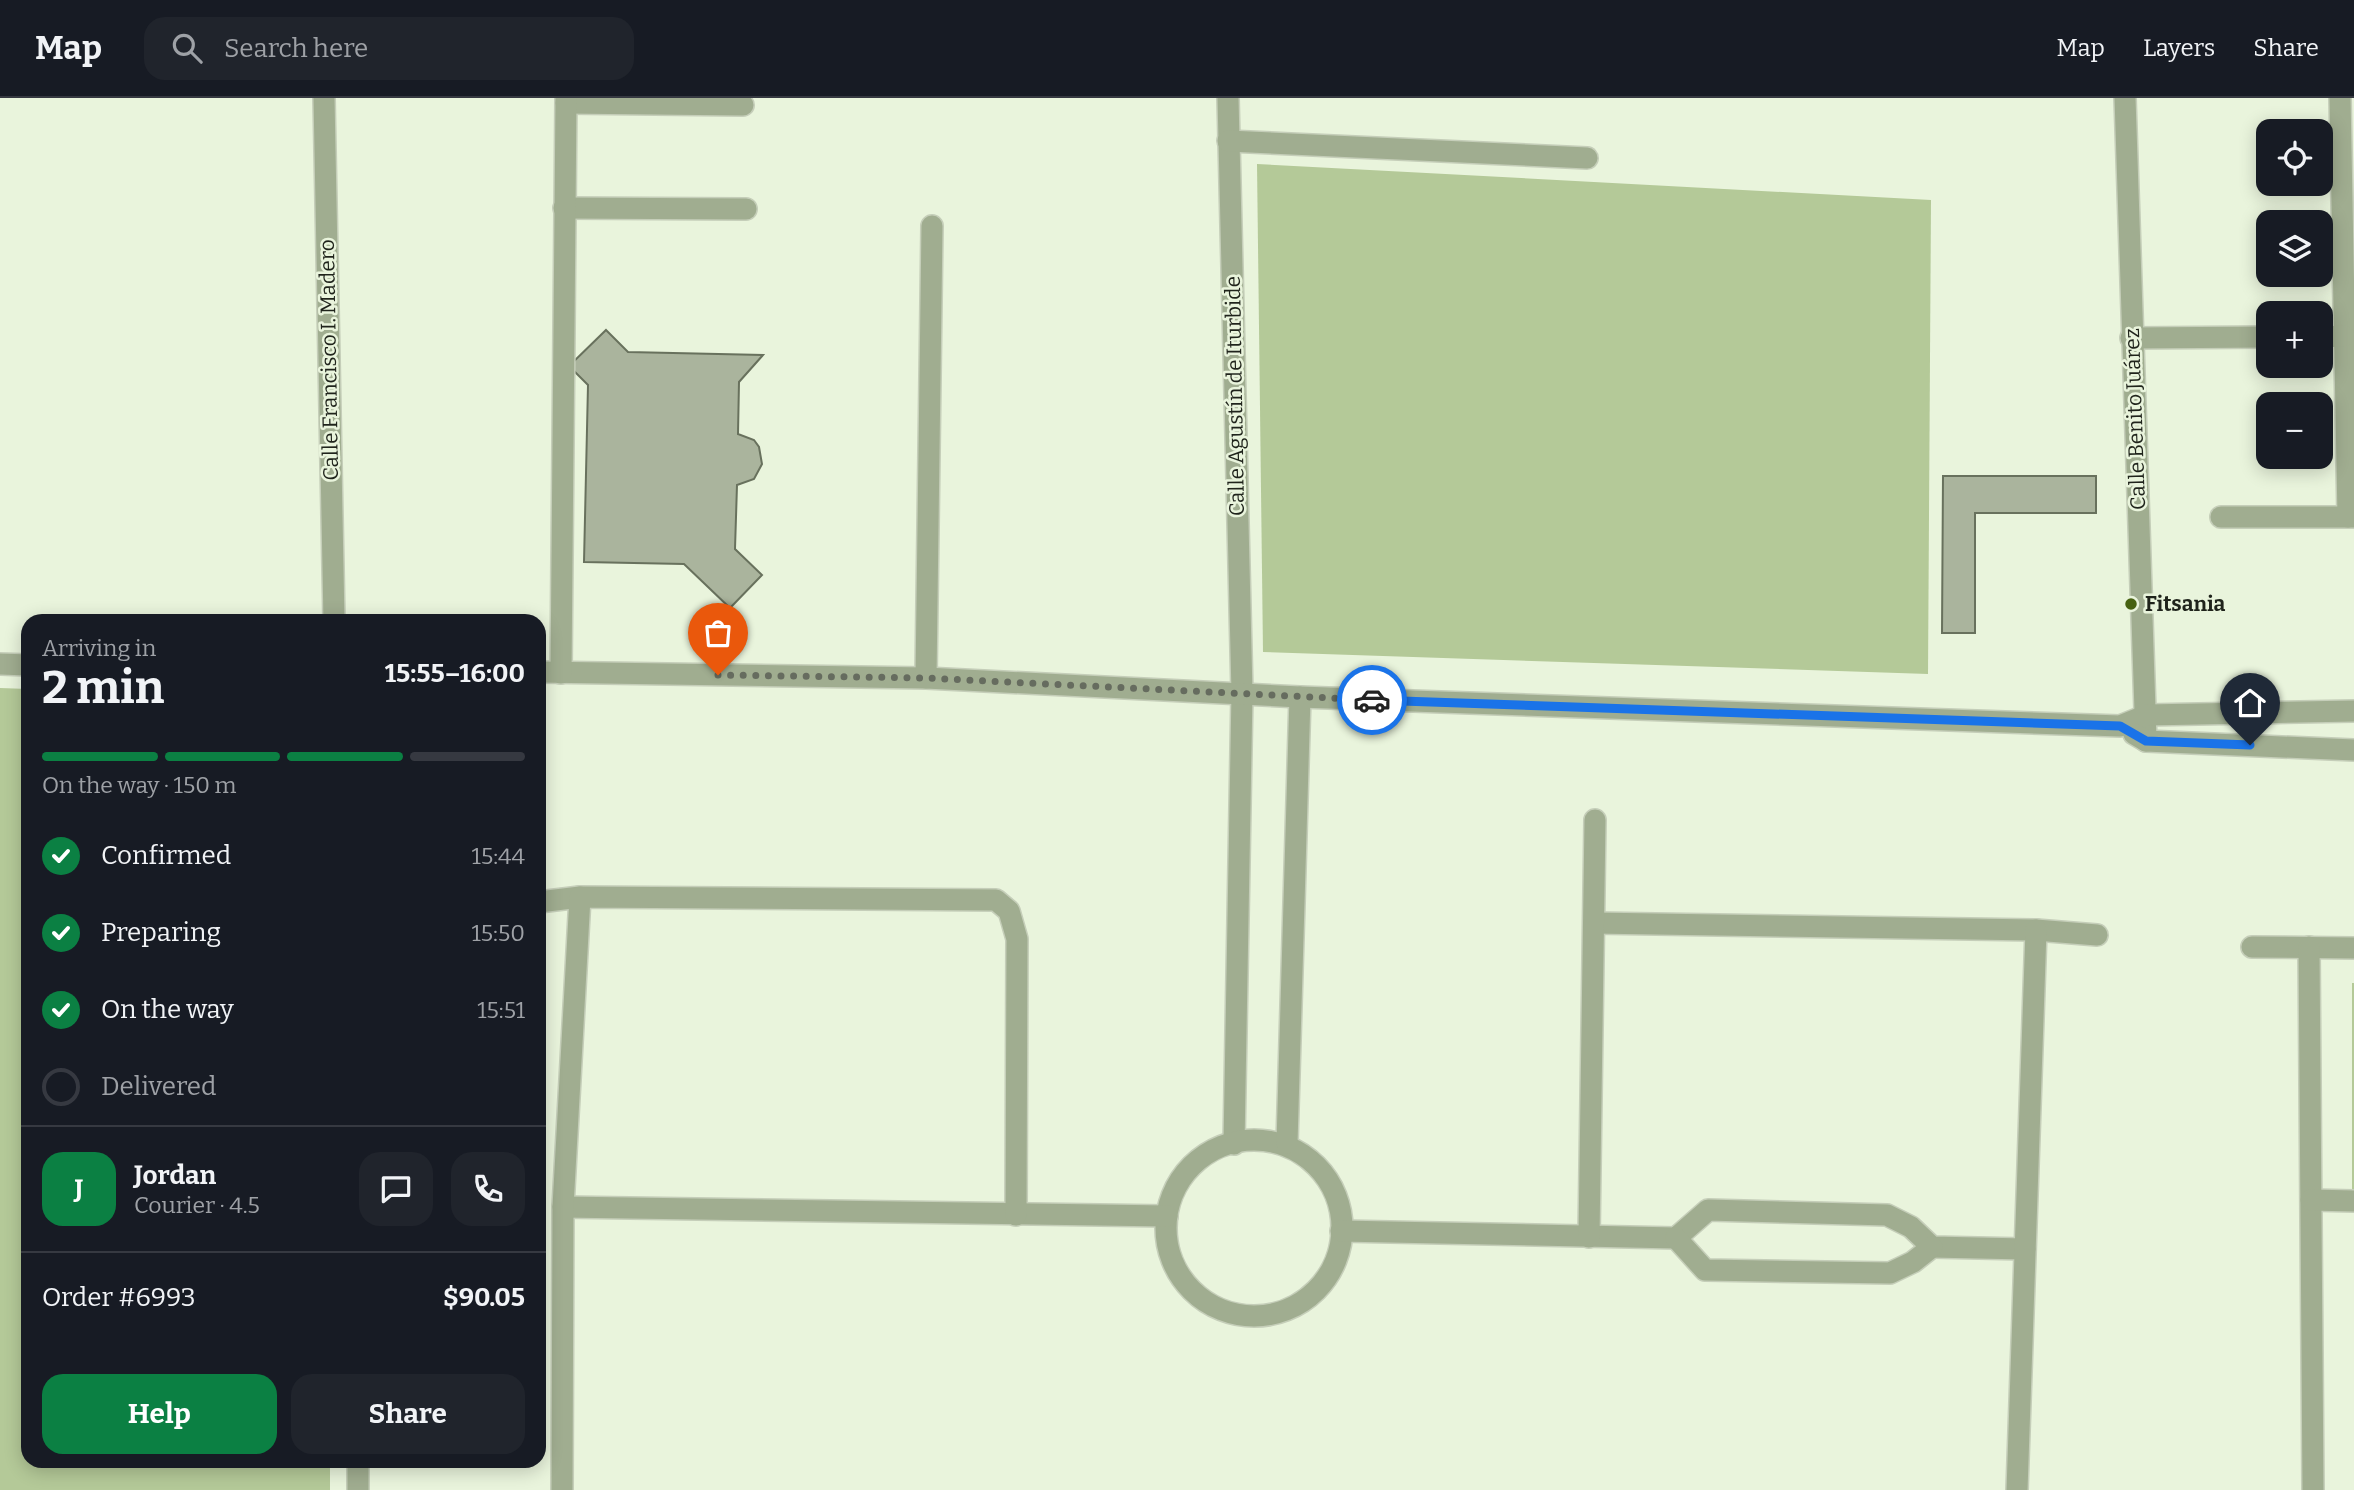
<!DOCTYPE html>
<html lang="en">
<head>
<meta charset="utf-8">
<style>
	body { margin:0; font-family:Bitter,serif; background:#20242c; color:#f1f3f6; height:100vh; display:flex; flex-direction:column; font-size:26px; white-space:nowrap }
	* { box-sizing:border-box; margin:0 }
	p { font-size:23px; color:#9ea1a6 }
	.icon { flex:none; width:38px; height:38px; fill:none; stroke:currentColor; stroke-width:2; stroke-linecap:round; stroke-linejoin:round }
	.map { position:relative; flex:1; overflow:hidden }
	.details { position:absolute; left:21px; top:516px; width:525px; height:854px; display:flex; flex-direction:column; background:#171b24; border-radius:21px; box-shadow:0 4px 18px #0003 }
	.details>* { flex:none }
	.buttons { position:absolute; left:2256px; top:21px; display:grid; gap:14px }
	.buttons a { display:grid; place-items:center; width:77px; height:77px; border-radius:14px; background:#171b24; box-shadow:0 4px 18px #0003; font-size:35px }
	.pin { position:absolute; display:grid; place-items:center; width:60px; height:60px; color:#fff; margin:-72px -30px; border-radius:50% 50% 50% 0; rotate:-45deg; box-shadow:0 0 7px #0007 }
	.pin .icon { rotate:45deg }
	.courier { position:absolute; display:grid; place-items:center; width:70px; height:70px; margin:-35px; border:5px solid #1a73e8; border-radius:50%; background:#fff; color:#222; box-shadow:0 2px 9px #0007 }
	.headline em { font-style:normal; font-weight:700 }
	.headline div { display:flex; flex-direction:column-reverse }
	.headline { display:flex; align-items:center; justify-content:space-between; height:119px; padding:0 21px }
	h1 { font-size:46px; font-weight:700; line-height:52px }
	.bar { display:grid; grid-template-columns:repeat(4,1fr); gap:10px 7px; align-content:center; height:84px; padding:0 21px }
	.bar i { height:9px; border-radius:5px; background:#363941 }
	.bar .on { background:#0b8043 }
	.bar p { grid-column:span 4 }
	.line { display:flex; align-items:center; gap:18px; padding:0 21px; border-top:2px solid #363941 }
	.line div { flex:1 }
	.round { display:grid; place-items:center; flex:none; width:74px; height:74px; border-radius:21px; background:#20242c }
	ol { padding:0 21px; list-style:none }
	li { display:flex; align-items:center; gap:21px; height:77px }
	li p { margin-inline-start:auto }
	li .icon { padding:7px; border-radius:50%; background:#0b8043; color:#fff; stroke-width:4 }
	li:last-child { color:#9ea1a6 }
	li i { width:38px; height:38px; border:4px solid #363941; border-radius:50% }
	.button { display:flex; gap:14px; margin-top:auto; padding:14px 21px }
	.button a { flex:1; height:80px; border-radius:21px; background:#0b8043; color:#fff; font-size:28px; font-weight:700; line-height:80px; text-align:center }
	.button a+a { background:#20242c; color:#f1f3f6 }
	header { display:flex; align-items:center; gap:42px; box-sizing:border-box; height:98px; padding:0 35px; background:#171b24; border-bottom:2px solid #363941 }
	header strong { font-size:33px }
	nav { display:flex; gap:38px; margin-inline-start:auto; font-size:24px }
	.search { width:490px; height:63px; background:#20242c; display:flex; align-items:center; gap:18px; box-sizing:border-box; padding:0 24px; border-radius:21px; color:#9ea1a6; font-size:26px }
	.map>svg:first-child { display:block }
	.green { fill:#b4c998 }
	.building { fill:#aab49d; stroke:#68715d; stroke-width:2 }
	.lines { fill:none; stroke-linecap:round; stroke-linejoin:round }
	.minor-casing { stroke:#c5ceb9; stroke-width:24 }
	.minor { stroke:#a0ad90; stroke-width:21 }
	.done { stroke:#666c5f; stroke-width:7; stroke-dasharray:0 12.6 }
	.route { stroke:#1a73e8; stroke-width:9 }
	.poi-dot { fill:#466111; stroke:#e9f4dc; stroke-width:2.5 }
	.labels { text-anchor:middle; stroke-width:5; stroke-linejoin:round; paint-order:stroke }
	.street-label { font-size:21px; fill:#1f231b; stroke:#e9f4dc }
	.poi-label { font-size:21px; font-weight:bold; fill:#1f231b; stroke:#e9f4dc; text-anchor:start }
</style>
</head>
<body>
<header>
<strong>Map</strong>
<div class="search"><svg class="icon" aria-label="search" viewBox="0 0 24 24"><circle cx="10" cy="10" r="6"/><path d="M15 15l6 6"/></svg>Search here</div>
<nav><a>Map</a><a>Layers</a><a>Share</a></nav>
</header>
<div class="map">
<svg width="2354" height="1392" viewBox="0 0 2354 1392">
	<rect width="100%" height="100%" fill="#e9f4dc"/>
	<g class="green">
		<polygon points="1257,66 1931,102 1928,576 1263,554"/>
		<polygon points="0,590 28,591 28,1363 330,1363 330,1392 0,1392"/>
		<rect x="2352" y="885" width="2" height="209"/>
	</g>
	<g class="building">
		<polygon points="606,232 628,254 763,257 739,284 738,336 754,342 759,349 762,366 754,381 737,387 735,451 762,477 730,510 684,466 584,464 588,287 569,268"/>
		<polygon points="1943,378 2096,378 2096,415 1975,415 1975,535 1942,535"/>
	</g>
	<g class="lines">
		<g class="minor-casing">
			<g id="minor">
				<polyline points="324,0 334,523"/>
				<polyline points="1228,0 1242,595 1234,1046"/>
				<polyline points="2125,0 2146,643"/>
				<polyline points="2340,0 2348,419"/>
				<polyline points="566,5 743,7"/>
				<polyline points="1228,43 1587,60"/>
				<polyline points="564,110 746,111"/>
				<polyline points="2320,239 2344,238"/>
				<polyline points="2131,240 2268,239"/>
				<polyline points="2221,419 2354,419"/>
				<polyline points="0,566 28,567"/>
				<polyline points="539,574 926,580 1300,599 2120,628 2147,617 2354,613"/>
				<polyline points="561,575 566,0"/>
				<polyline points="926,580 932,128"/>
				<polyline points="2134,636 2146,643 2354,652"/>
				<polyline points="539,804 580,799"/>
				<polyline points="1594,825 2036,832 2097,837"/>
				<polyline points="2252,849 2354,850"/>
				<polyline points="2309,849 2313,1392"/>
				<circle cx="1254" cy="1130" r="88"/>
				<polyline points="1287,1045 1300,599"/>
				<polyline points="2311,1102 2354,1103"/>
				<polyline points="563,1109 1167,1118"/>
				<polyline points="1341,1133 1676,1140 1708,1112 1887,1117 1911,1129 1932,1149 2025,1151"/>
				<polyline points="1589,1139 1595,722"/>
				<polyline points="1676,1140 1705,1172 1890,1175 1913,1164 1932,1149"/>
				<polyline points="358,1363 358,1392"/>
				<polyline points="562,1392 563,1109 580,799 996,802 1009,813 1017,841 1016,1117"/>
				<polyline points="2017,1392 2036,832"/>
			</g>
		</g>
		<use href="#minor" class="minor"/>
	</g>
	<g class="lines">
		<polyline class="done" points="718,577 926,580 1372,602"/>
		<polyline class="route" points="1372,602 2120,628 2146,643 2250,647"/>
	</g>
	<circle class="poi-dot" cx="2131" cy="506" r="7"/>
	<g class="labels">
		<g class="street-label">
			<text transform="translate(329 262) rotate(-91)" y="7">Calle Francisco I. Madero</text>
			<text transform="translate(1235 298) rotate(-91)" y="7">Calle Agustín de Iturbide</text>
			<text transform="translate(2135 321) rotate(-92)" y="7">Calle Benito Juárez</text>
		</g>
		<g class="poi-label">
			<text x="2145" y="513">Fitsania</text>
		</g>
	</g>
</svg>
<div class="buttons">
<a><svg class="icon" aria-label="locate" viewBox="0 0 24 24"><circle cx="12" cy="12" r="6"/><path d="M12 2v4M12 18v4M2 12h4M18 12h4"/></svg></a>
<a><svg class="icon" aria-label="layers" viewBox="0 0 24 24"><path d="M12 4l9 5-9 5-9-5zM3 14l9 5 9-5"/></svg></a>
<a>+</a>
<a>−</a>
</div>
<div class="pin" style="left:718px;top:577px;background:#ea580c"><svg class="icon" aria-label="bag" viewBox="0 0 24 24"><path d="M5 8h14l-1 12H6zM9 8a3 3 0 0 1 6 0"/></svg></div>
<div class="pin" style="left:2250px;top:647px;background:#1f2937"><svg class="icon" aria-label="home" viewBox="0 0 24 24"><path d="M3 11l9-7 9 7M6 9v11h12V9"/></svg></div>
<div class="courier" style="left:1372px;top:602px"><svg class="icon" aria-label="car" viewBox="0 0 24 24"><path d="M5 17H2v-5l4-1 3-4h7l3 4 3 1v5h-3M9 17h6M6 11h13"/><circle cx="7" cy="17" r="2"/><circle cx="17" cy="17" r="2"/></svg></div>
<section class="details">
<div class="headline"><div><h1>2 min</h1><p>Arriving in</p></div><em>15:55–16:00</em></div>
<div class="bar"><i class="on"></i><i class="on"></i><i class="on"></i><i></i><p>On the way · 150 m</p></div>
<ol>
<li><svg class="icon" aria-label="check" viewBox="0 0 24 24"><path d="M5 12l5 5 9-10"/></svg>Confirmed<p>15:44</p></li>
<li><svg class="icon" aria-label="check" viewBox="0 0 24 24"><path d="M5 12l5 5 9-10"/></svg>Preparing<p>15:50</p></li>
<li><svg class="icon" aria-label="check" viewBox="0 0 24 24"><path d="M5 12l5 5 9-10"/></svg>On the way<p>15:51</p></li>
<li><i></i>Delivered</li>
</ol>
<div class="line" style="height:126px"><b class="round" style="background:#0b8043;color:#fff">J</b><div><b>Jordan</b><p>Courier · 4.5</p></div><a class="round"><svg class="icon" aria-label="chat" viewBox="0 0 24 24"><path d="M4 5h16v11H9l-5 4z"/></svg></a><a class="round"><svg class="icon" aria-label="phone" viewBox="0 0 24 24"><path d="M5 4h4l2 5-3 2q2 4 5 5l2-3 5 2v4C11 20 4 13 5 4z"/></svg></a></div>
<div class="line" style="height:91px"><div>Order #6993</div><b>$90.05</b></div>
<div class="button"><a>Help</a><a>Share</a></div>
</section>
</div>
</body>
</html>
